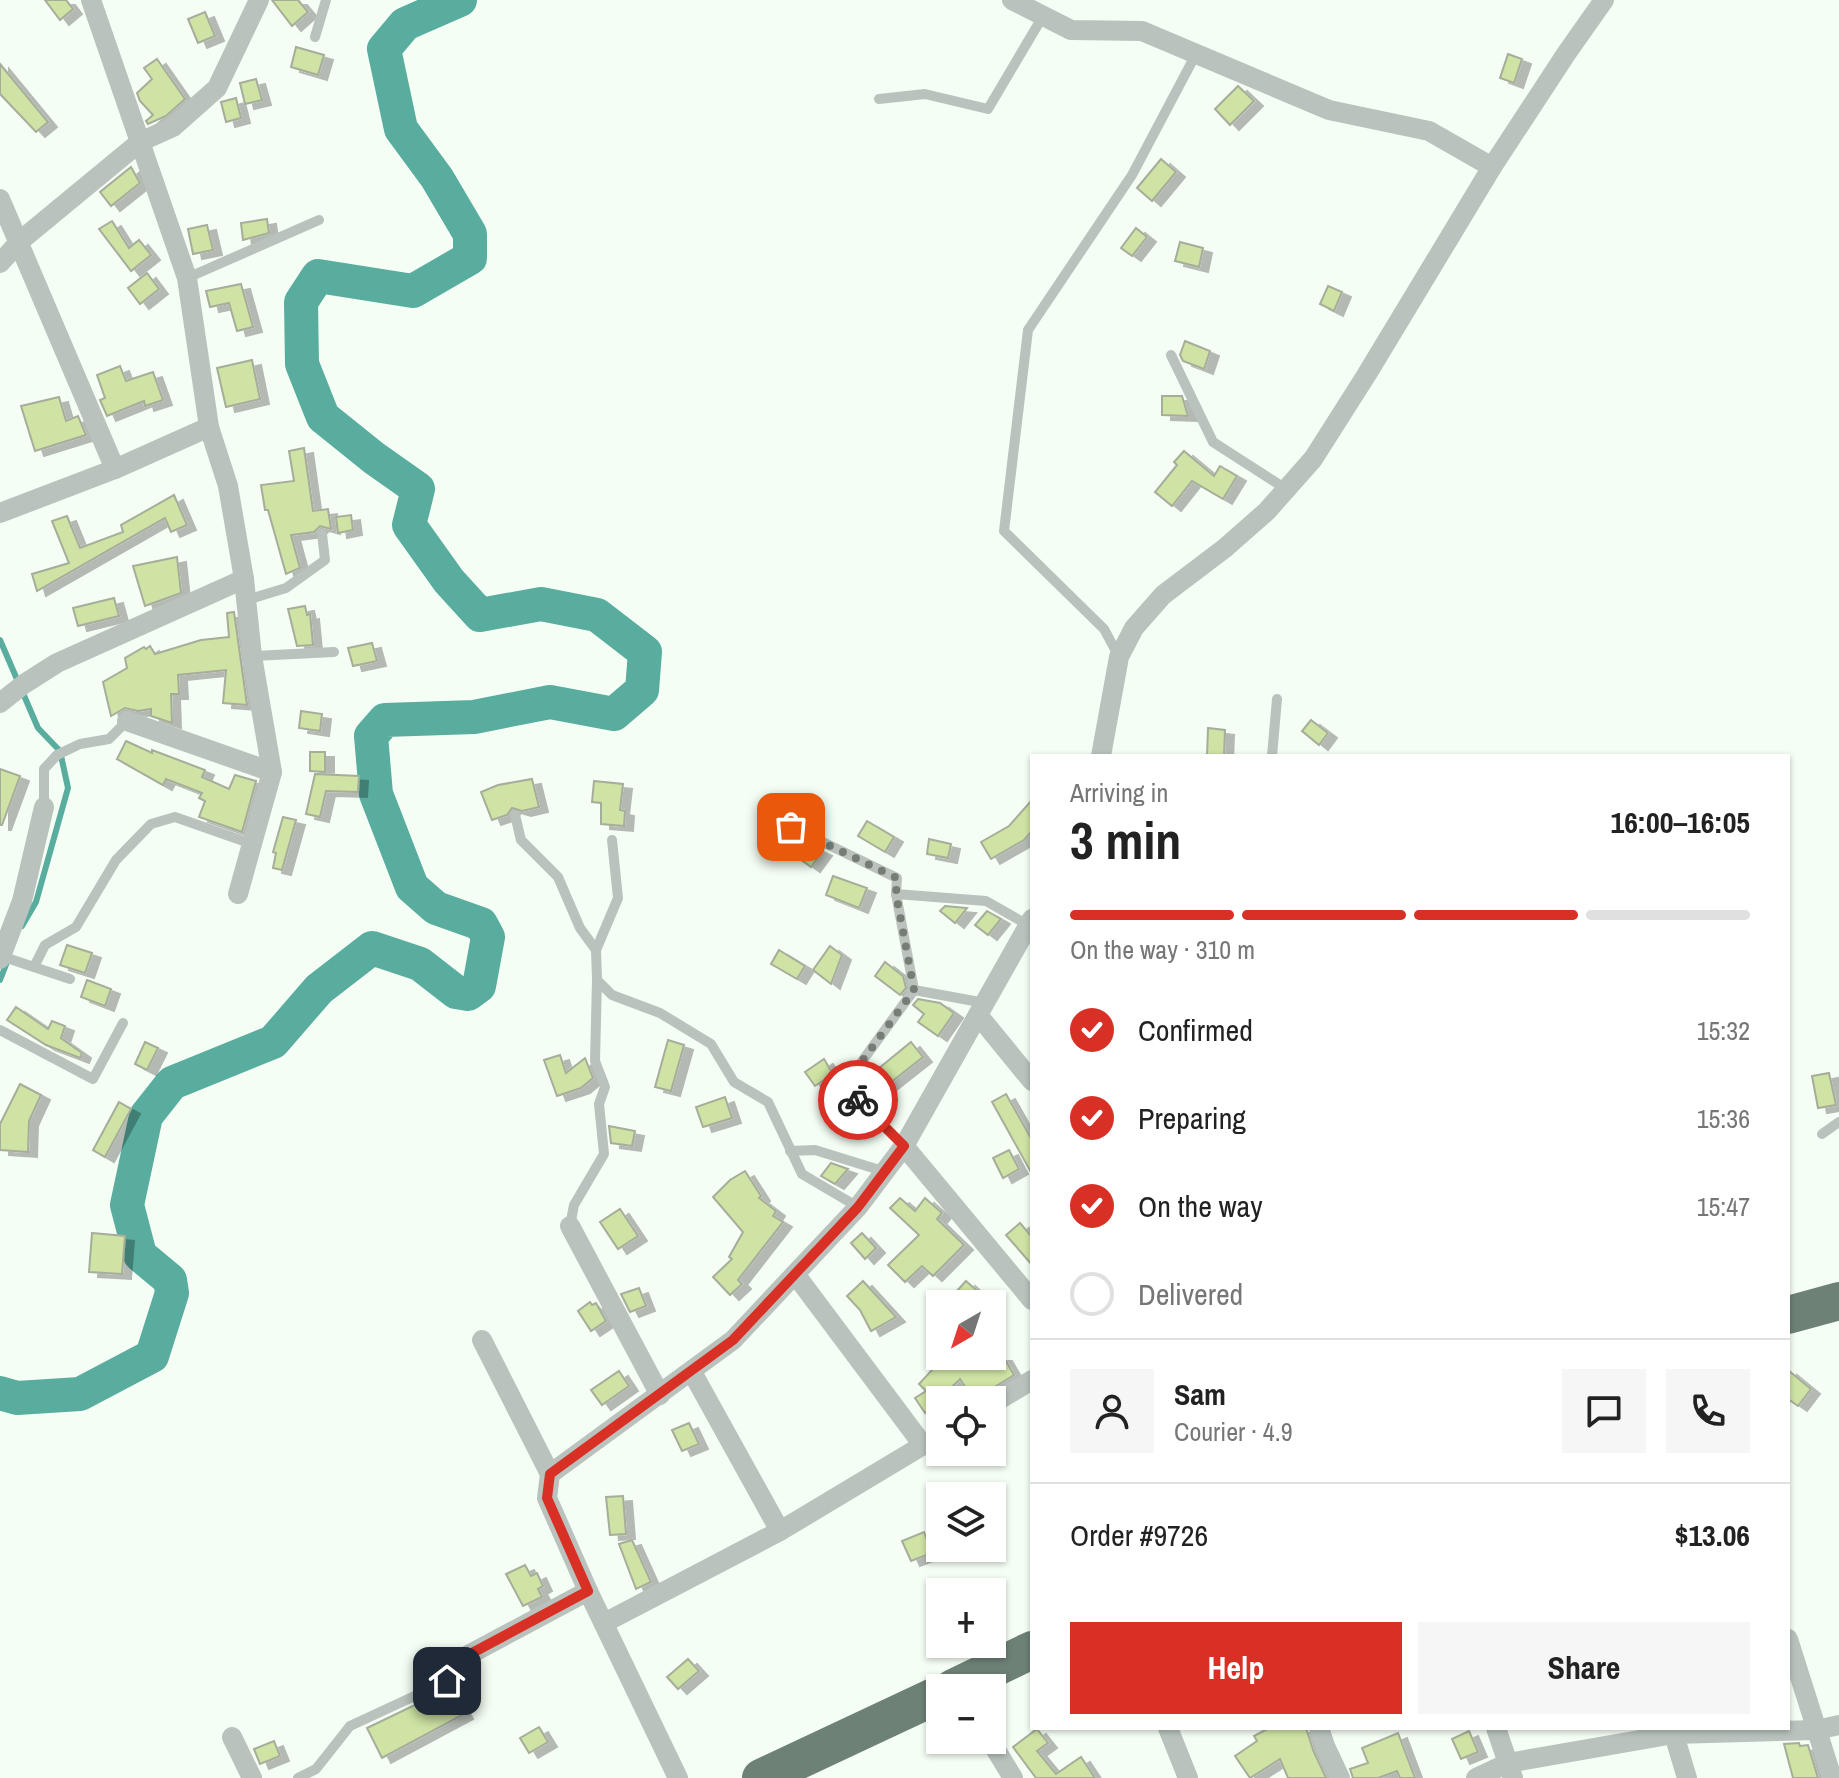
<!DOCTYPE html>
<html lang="en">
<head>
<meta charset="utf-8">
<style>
	body { margin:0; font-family:"Archivo Narrow",sans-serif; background:#f6f6f6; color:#222; height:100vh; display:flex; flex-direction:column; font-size:30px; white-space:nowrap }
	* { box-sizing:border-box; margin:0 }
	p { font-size:26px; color:#767676 }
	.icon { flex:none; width:44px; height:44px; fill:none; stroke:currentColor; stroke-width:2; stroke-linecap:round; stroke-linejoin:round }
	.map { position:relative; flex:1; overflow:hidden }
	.drawer { position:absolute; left:1030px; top:754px; width:760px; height:976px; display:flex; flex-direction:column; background:#fff; border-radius:0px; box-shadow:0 2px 6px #0004 }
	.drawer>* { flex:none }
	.needle { width:52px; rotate:219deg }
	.tools { position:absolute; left:926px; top:1290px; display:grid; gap:16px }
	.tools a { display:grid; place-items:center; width:80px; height:80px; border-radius:0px; background:#fff; box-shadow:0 2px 6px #0004; font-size:40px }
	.pin { position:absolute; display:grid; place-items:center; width:68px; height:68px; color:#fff; margin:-34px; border-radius:16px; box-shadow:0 4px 12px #0006 }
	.courier { position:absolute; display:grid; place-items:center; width:80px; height:80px; margin:-40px; border:6px solid #d93025; border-radius:50%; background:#fff; color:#222; box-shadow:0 2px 10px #0007 }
	.head em { font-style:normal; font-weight:700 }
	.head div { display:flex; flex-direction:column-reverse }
	.head { display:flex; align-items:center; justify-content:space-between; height:136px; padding:0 40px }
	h1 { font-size:52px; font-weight:700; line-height:60px }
	.bar { display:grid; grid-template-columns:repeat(4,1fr); gap:12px 8px; align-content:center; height:96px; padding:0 40px }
	.bar i { height:10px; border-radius:6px; background:#e0e0e0 }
	.bar .active { background:#d93025 }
	.bar p { grid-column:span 4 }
	.line { display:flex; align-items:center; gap:20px; padding:0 40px; border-top:2px solid #e0e0e0 }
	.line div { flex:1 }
	.round { display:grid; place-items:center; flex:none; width:84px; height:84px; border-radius:0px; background:#f6f6f6 }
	ol { padding:0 40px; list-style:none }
	li { display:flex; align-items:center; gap:24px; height:88px }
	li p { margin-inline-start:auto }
	li .icon { padding:8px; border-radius:50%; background:#d93025; color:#fff; stroke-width:4 }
	li:last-child { color:#767676 }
	li i { width:44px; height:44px; border:4px solid #e0e0e0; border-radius:50% }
	.primary-button { display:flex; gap:16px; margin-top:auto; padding:16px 40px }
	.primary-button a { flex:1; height:92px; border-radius:0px; background:#d93025; color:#fff; font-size:32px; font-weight:700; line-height:92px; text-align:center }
	.primary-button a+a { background:#f6f6f6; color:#222 }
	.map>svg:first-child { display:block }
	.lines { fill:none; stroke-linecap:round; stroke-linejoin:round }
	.stream { stroke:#58ad9f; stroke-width:6 }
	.river { stroke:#58ad9f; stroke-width:34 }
	.building { fill:#cee3a4; stroke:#a6ad9a; stroke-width:2; filter:url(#shadow) }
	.lane { stroke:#b9c2bd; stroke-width:10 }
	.street { stroke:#b9c2bd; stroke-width:20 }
	.highway { stroke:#6d8176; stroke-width:38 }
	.done { stroke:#767d75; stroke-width:8; stroke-dasharray:0 14.4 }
	.route { stroke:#d93025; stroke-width:10 }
</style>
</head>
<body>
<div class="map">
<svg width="1839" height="1778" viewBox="0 0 1839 1778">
	<defs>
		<filter id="shadow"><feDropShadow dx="9" dy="5" stdDeviation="0" flood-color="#0004"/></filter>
	</defs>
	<rect width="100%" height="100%" fill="#f5fef4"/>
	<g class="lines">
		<g class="stream">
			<polyline points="0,640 38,728 60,751 68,788 36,902 22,926"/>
			<polyline points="0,980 7,962"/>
		</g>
		<polyline class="river" points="0,1393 17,1398 80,1394 152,1356 172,1293 170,1280 140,1255 127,1205 146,1116 172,1083 273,1042 319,989 372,948 420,964 456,992 468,994 479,986 488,937 481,924 436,908 412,887 376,794 371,736 385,720 474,717 550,702 614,714 642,690 645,652 597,615 541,604 480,615 449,581 409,525 418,489 374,458 323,417 302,364 301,302 318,276 413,291 470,258 470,234 437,178 401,129 384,49 405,24 460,0"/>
	</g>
	<g class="building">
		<polygon points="45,0 66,0 73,9 60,20"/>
		<polygon points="272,0 298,0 308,12 292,26"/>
		<polygon points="205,12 215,36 198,43 188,19"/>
		<polygon points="296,47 324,55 318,75 291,67"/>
		<polygon points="1508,54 1522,59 1514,83 1500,78"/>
		<polygon points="157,59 185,99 166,116 148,124 146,121 153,115 140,101 137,93 152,79 144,68"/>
		<polygon points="0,64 48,122 36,132 0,94"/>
		<polygon points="256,79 262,100 245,104 240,83"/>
		<polygon points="1238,86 1254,101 1230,125 1215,109"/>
		<polygon points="236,98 241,118 226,122 221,102"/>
		<polygon points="1161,159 1176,172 1152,201 1137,188"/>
		<polygon points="131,167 140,183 111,206 100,192"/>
		<polygon points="267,219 269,233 243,240 241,223"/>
		<polygon points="112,221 129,248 139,240 151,255 131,271 99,229"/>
		<polygon points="207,225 213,250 193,254 188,229"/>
		<polygon points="1136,228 1147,237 1132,256 1121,248"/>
		<polygon points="1180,242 1203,248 1199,267 1175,261"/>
		<polygon points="147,273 159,289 140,304 128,288"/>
		<polygon points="241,284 253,327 237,331 229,303 210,307 206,291"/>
		<polygon points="1328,286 1342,292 1334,311 1320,304"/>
		<polygon points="1185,341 1210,351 1204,369 1183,361 1180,355"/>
		<polygon points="252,360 260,399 226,407 217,368"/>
		<polygon points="120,366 126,381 153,372 163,400 145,406 144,401 107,416 100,400 105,398 97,375"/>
		<polygon points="1162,396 1182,396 1188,416 1162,415"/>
		<polygon points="59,397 66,421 78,416 86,435 35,451 21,406"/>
		<polygon points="304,448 313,511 328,509 331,529 320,526 314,532 291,535 300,568 286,574 268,510 265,510 261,485 294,481 289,451"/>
		<polygon points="1184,451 1214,476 1220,466 1237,476 1223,499 1192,481 1172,506 1155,492 1177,465 1174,462"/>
		<polygon points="174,495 187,525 171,532 165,518 37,591 32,574 69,563 52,521 67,516 80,548 123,532 121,525"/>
		<polygon points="351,515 353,530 338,533 336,517"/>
		<polygon points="177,557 181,593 145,606 133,566"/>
		<polygon points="114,598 119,616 78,626 73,608"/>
		<polygon points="305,606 307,615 310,614 313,645 297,646 288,609"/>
		<polygon points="234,612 247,705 223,703 226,670 178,675 179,694 171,694 172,723 151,716 151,709 138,711 125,708 111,716 103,682 127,668 125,658 144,647 146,649 150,646 155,654 201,640 229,637 227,613"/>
		<polygon points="372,643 377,661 353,666 348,648"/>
		<polygon points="301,711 322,714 320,731 299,728"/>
		<polygon points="1311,720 1328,733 1319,745 1302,731"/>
		<polygon points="1208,728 1225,730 1224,756 1207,756"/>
		<polygon points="126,741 152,753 152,750 205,770 202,777 229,789 235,775 256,781 242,832 199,817 205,801 199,798 202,793 166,779 163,785 117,759"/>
		<polygon points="310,752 325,752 325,772 310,771"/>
		<polygon points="0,769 20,776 2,825 0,825"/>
		<polygon points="315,774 359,776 358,792 326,791 320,817 306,814"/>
		<polygon points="532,779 539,807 522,811 512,808 507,815 492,820 481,792 498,785"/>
		<polygon points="594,781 623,784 620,810 625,811 624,826 601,824 601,803 592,802"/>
		<polygon points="1032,800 1032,831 1024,840 991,859 981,842 1009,826"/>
		<polygon points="283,817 296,820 282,870 273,868 276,853 273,852"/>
		<polygon points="867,821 894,837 885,852 858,836"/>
		<polygon points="929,839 951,844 948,858 927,854"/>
		<polygon points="806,843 823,851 811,867 796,856"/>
		<polygon points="833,876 867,888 859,908 826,895"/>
		<polygon points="945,906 967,908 955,923 940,911"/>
		<polygon points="987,911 1001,919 988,935 975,925"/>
		<polygon points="67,945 92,953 85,973 60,965"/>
		<polygon points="830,946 842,955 831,984 813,970"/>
		<polygon points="779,950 805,966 797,979 771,964"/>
		<polygon points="885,962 903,976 906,988 900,995 875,976"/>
		<polygon points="87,980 111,989 105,1006 81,997"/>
		<polygon points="918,999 940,1003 954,1013 938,1036 918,1022 924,1014 913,1005"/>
		<polygon points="16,1007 48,1029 52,1021 65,1026 61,1038 82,1053 80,1058 46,1045 7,1020"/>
		<polygon points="668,1040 684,1045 671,1091 655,1087"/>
		<polygon points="145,1042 158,1048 147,1070 135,1064"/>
		<polygon points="911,1042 923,1057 880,1091 883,1093 874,1104 860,1091 878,1069"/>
		<polygon points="560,1055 566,1073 585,1058 593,1078 581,1088 557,1096 544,1060"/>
		<polygon points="824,1059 833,1074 815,1086 805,1072"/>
		<polygon points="1829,1073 1836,1105 1818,1108 1812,1076"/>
		<polygon points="20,1084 41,1095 29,1121 28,1152 0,1150 0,1124"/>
		<polygon points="1006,1094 1032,1140 1032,1174 992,1102"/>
		<polygon points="725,1097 732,1118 703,1127 696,1107"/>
		<polygon points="119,1102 131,1109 105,1157 93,1150"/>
		<polygon points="609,1126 635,1131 632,1146 611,1143"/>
		<polygon points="1009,1150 1019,1169 1003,1178 993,1158"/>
		<polygon points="831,1163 848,1169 835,1184 821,1176"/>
		<polygon points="745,1171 761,1196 759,1198 776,1211 773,1216 783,1222 738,1280 742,1284 730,1295 713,1277 732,1259 729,1257 743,1232 713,1197 730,1180"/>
		<polygon points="900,1198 915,1211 925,1198 942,1213 937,1219 964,1245 933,1276 922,1266 905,1282 888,1265 919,1235 890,1208"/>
		<polygon points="620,1209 638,1236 618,1249 600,1222"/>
		<polygon points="1020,1223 1032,1237 1032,1265 1006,1235"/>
		<polygon points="92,1233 125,1236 122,1274 89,1272"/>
		<polygon points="862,1233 876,1248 865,1259 851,1243"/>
		<polygon points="863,1281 896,1317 871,1331 860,1310 847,1296"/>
		<polygon points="966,1281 992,1304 968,1304 955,1293"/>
		<polygon points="639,1288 646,1306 630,1312 621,1294"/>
		<polygon points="590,1302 592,1305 596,1303 606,1321 591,1331 578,1311"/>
		<polygon points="947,1356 1003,1356 1014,1375 985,1393 980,1400 974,1400 960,1379 925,1413 915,1398 926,1391 919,1384 933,1369 929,1366"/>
		<polygon points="1788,1370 1811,1389 1798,1406 1788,1399"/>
		<polygon points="619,1371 629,1386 602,1405 591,1390"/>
		<polygon points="689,1423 699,1444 682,1451 672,1430"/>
		<polygon points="623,1496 626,1534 610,1535 606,1497"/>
		<polygon points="924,1532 932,1553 911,1561 902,1541"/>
		<polygon points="632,1540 651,1582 636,1589 619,1544"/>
		<polygon points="525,1565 531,1576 537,1573 543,1586 538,1589 542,1597 523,1606 506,1574"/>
		<polygon points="688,1659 699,1671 678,1689 667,1677"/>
		<polygon points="450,1688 464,1714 382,1758 367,1728"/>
		<polygon points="539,1727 548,1742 529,1753 520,1738"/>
		<polygon points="1269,1728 1306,1728 1313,1750 1326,1778 1288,1778 1280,1759 1250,1778 1235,1756 1257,1741 1254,1736"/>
		<polygon points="1037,1729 1048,1743 1037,1751 1056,1774 1081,1757 1095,1778 1036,1778 1013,1747"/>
		<polygon points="1469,1731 1478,1752 1461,1759 1452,1739"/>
		<polygon points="1398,1733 1415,1778 1400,1778 1397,1771 1378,1778 1353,1778 1350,1769 1368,1763 1362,1748"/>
		<polygon points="274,1741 280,1756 260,1764 254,1749"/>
		<polygon points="1799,1743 1800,1746 1808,1745 1818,1778 1793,1778 1784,1744"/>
	</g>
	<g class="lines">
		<g class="lane">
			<polyline points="315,37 326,0"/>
			<polyline points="879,99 925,94 988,109 1043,16"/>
			<polyline points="187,278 319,220"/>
			<polyline points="1171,355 1213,442 1286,489"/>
			<polyline points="247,600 286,588 325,560 322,534"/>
			<polyline points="1118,655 1104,629 1004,531 1028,330 1132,175 1196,54"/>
			<polyline points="252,656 334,652"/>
			<polyline points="1272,756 1277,699"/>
			<polyline points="44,807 44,769 57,755 80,744 109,739 127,721"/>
			<polyline points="765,814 897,878 896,894 914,990 985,1003"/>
			<polyline points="515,815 521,840 558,877 580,928 596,950 597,980 612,995 660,1013 711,1044 734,1082 768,1102 802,1174 858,1207"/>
			<polyline points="896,894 986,901 1028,925"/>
			<polyline points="596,950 618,898 612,840"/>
			<polyline points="1,956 70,979"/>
			<polyline points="34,967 45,945 76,927 116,860 151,824 175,817 252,844"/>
			<polyline points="0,1030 93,1079 123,1023"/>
			<polyline points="1822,1134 1839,1122"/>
			<polyline points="904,1146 844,1086 914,990"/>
			<polyline points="790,1151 815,1150 886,1172"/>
			<polyline points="570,1226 574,1205 604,1154 599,1104 605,1087 595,1061 597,980"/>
			<polyline points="298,1778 316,1769 350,1726 447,1681 444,1668"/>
		</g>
		<g class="street">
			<polyline points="91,0 187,278 209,427 228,486 244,579 252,656 272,772 238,894"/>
			<polyline points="1012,0 1071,30 1142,31 1329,110 1429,131 1492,167"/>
			<polyline points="0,199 115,469"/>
			<polyline points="0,263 20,241 140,142 173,127 217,88 259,0"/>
			<polyline points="0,513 115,469 209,427"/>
			<polyline points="0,703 24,684 57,663 244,579"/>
			<polyline points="127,721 272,772"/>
			<polyline points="1101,756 1119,657 1134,628 1163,595 1225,548 1267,511 1313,459 1367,374 1492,167 1566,54 1604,0"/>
			<polyline points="1032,919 904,1146 1032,1300"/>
			<polyline points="0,959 22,901 44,807"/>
			<polyline points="978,1015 1032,1081"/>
			<polyline points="570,1226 660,1395"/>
			<polyline points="795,1274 923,1445"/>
			<polyline points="482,1340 550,1474"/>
			<polyline points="692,1372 780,1531"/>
			<polyline points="992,1404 1032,1380"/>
			<polyline points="604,1623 780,1531 940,1435"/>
			<polyline points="1788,1639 1832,1778"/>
			<polyline points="444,1668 588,1591"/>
			<polyline points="1168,1728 1188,1778"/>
			<polyline points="1319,1728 1325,1746 1340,1778"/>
			<polyline points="1496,1728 1513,1778"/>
			<polyline points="1672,1728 1687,1778"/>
			<polyline points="232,1737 252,1778"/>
			<polyline points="990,1740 1013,1778"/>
			<polyline points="678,1778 588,1591 547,1498 550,1474 733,1340 858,1207 904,1146"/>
			<polyline points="1476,1778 1508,1763 1674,1734 1816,1730 1839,1725"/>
		</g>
		<g class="highway">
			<polyline points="1788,1315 1839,1301"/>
			<polyline points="953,1688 1032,1650"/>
			<polyline points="761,1778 940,1694"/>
		</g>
	</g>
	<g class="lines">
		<polyline class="done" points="791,827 897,878 896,894 914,990 844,1086 858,1100"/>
		<polyline class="route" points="447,1681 444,1668 588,1591 547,1498 550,1474 733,1340 858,1207 904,1146 858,1100"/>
	</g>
</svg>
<div class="tools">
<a><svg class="needle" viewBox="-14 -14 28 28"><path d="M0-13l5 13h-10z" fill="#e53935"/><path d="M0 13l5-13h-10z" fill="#767676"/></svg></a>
<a><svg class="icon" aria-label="locate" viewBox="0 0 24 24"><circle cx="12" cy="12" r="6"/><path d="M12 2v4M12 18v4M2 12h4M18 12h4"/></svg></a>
<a><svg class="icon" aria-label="layers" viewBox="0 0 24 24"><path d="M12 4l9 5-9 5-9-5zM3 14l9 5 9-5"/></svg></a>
<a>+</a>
<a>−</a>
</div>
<div class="pin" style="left:791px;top:827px;background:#ea580c"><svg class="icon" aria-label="bag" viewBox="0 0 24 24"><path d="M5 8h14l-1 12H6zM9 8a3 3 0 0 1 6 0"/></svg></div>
<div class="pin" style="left:447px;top:1681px;background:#1f2937"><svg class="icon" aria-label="home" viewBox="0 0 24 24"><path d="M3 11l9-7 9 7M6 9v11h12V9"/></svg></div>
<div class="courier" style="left:858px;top:1100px"><svg class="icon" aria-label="bike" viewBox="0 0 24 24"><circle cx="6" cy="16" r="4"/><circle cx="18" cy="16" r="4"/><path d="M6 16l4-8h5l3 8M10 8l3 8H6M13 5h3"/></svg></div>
<section class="drawer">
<div class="head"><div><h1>3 min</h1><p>Arriving in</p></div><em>16:00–16:05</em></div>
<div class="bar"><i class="active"></i><i class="active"></i><i class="active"></i><i></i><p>On the way · 310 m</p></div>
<ol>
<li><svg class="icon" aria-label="check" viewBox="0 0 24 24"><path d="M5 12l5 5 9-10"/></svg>Confirmed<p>15:32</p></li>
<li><svg class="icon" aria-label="check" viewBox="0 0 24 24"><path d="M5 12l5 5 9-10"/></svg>Preparing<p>15:36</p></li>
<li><svg class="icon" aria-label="check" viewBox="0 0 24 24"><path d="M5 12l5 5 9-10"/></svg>On the way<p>15:47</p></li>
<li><i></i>Delivered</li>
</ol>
<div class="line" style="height:144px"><a class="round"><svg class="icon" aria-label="person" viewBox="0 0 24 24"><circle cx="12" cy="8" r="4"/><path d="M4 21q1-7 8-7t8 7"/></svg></a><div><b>Sam</b><p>Courier · 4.9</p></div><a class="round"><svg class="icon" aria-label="chat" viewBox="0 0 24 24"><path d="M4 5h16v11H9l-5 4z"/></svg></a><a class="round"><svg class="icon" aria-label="phone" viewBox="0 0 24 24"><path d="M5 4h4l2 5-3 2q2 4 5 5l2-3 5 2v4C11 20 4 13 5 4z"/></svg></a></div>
<div class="line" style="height:104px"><div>Order #9726</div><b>$13.06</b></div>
<div class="primary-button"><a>Help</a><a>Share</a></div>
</section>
</div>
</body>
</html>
